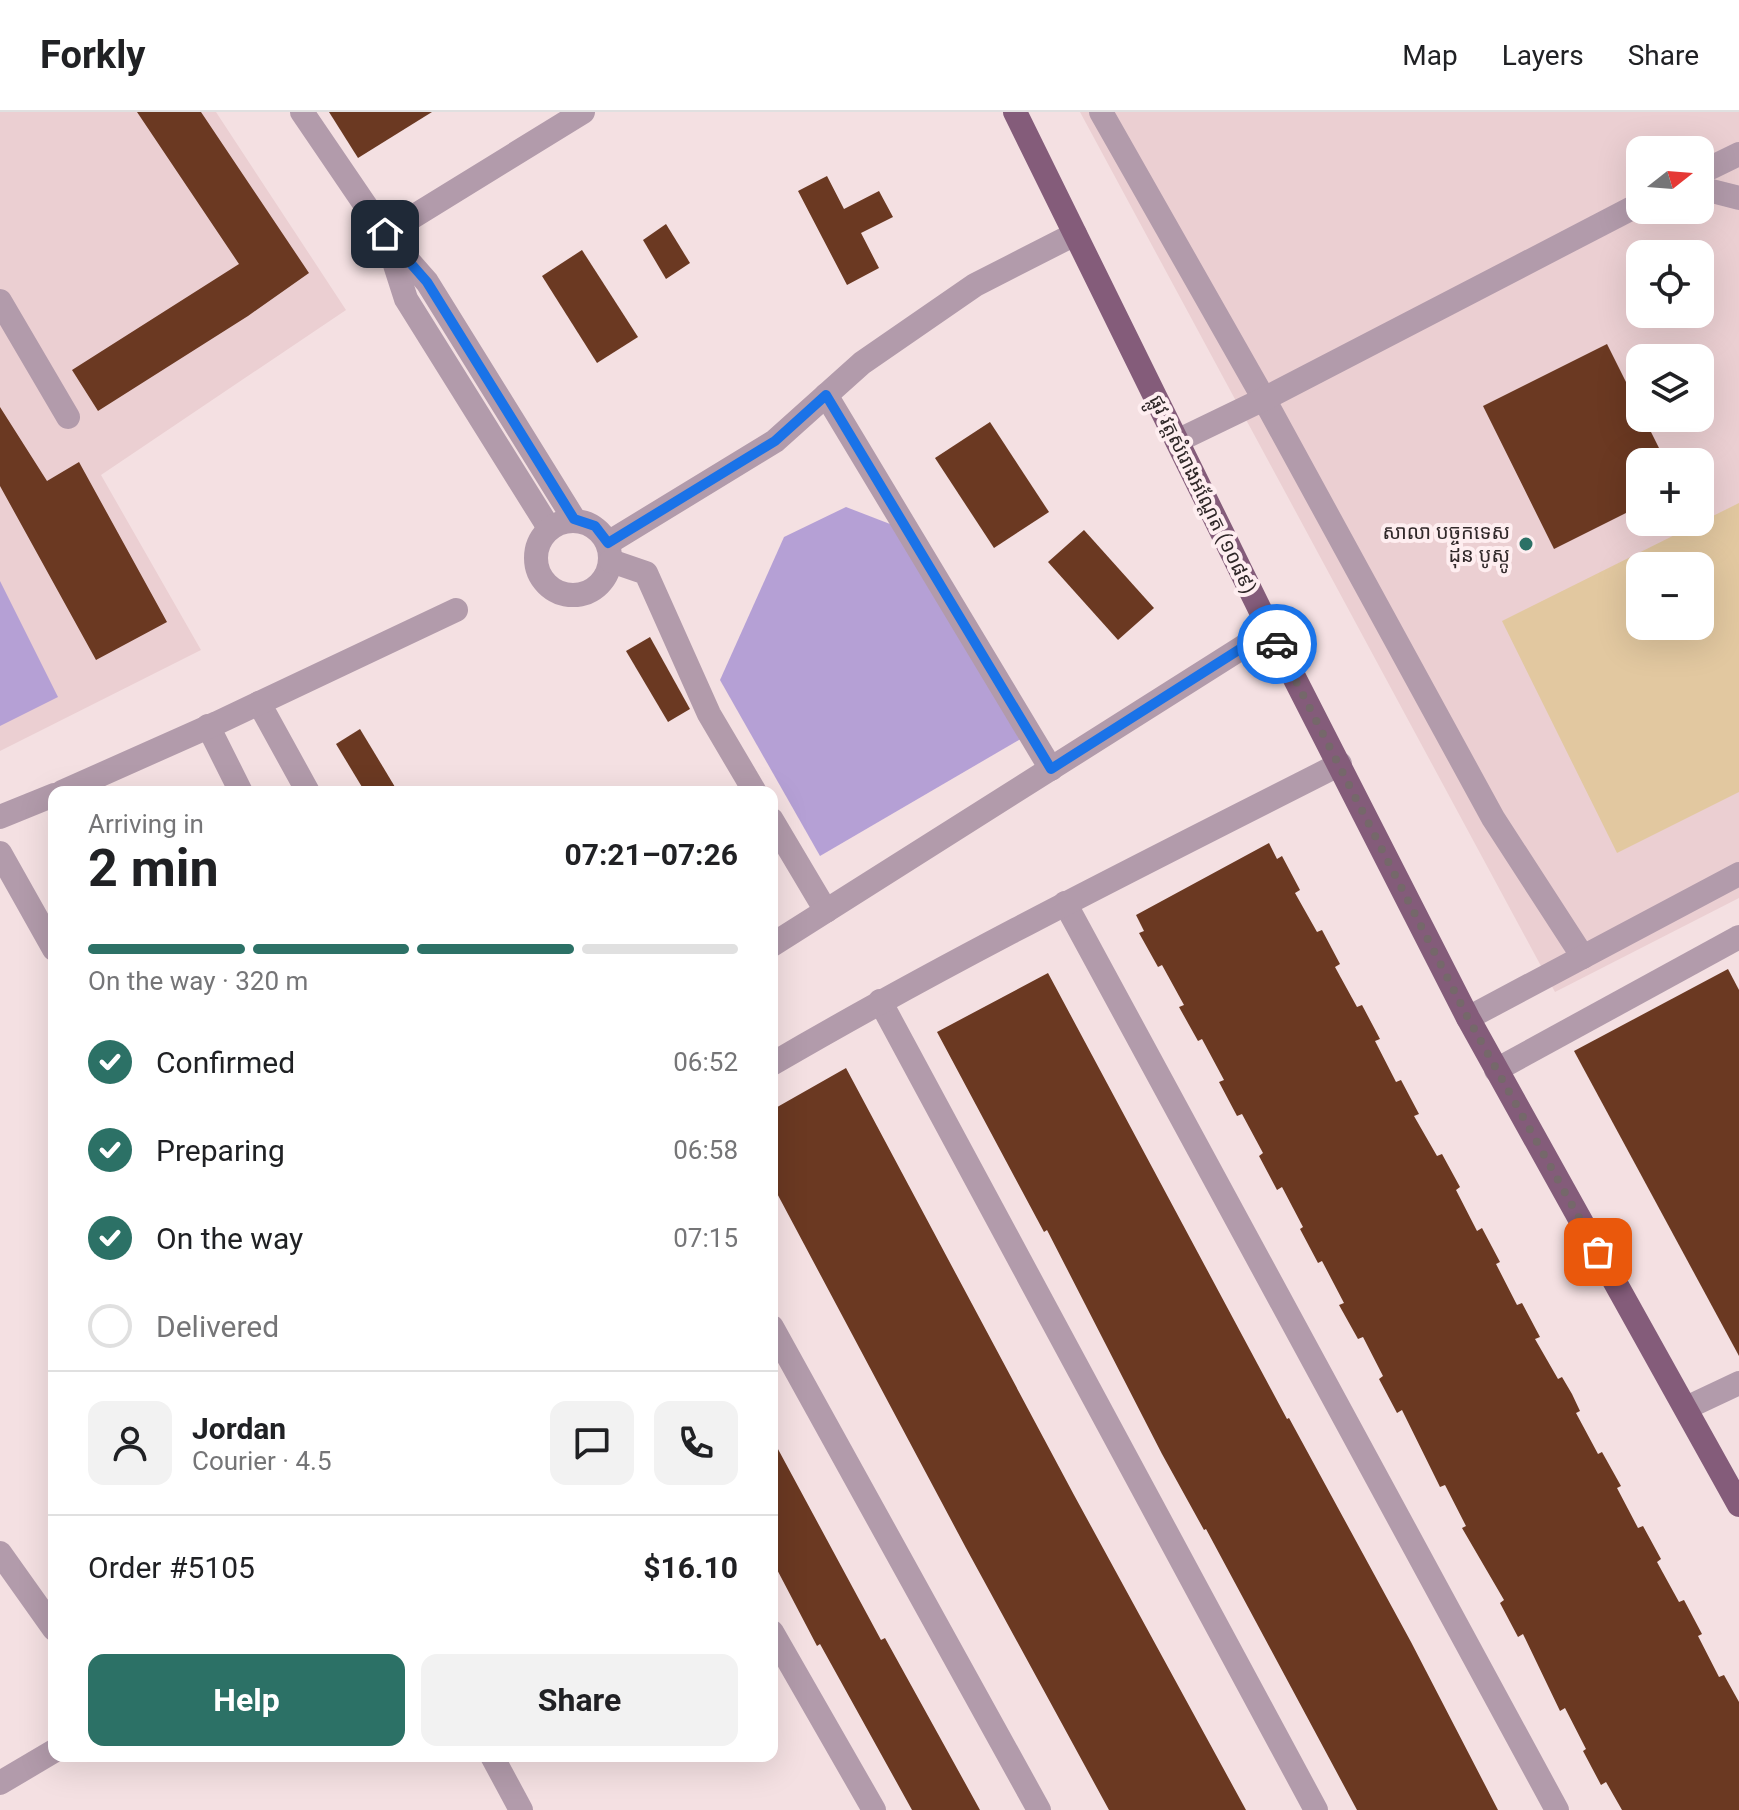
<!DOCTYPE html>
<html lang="en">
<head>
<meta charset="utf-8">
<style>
	body { margin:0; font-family:Roboto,"Noto Sans Khmer",sans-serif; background:#f2f2f2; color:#202124; height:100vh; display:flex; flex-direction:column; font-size:30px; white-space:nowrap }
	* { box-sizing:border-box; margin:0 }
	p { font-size:26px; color:#757577 }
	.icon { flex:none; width:44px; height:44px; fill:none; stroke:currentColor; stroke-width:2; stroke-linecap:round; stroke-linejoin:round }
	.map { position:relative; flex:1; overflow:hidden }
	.sheet { position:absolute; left:48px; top:674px; width:730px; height:976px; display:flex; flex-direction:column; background:#fff; border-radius:16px; box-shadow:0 8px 32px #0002 }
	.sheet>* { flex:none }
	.needle { width:52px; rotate:73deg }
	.controls { position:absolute; left:1626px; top:24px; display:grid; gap:16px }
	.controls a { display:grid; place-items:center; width:88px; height:88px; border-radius:16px; background:#fff; box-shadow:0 8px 32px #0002; font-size:40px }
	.pin { position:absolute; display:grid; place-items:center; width:68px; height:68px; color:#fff; margin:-34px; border-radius:16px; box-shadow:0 4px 12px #0006 }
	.courier { position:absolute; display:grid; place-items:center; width:80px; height:80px; margin:-40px; border:6px solid #1a73e8; border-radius:50%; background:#fff; color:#222; box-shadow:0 2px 10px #0007 }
	.overview em { font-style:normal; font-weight:700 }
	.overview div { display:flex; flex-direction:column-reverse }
	.overview { display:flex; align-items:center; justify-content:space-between; height:136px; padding:0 40px }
	h1 { font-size:52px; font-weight:700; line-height:60px }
	.bar { display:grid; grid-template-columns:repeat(4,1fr); gap:12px 8px; align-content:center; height:96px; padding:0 40px }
	.bar i { height:10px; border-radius:6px; background:#e0e0e0 }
	.bar .selected { background:#2c7166 }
	.bar p { grid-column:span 4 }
	.line { display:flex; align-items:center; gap:20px; padding:0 40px; border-top:2px solid #e0e0e0 }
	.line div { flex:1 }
	.round { display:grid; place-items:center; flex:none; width:84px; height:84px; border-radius:16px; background:#f2f2f2 }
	ol { padding:0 40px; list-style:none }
	li { display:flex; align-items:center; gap:24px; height:88px }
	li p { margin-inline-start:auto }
	li .icon { padding:8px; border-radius:50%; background:#2c7166; color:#fff; stroke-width:4 }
	li:last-child { color:#757577 }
	li i { width:44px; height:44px; border:4px solid #e0e0e0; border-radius:50% }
	.button { display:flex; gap:16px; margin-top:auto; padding:16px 40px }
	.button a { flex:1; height:92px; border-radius:16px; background:#2c7166; color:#fff; font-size:32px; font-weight:700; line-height:92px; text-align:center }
	.button a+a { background:#f2f2f2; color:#202124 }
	header { display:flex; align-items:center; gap:48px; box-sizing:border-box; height:112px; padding:0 40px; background:#fff; border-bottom:2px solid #e0e0e0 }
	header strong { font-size:38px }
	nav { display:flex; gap:44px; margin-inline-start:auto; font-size:28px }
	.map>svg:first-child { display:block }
	.built { fill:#ebcfd2; fill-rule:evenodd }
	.green { fill:#e2c8a0; fill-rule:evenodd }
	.water { fill:#b5a0d5 }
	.building { fill:#6b3922 }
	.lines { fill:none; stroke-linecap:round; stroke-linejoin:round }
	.minor { stroke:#b29bab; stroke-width:24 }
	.major { stroke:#845c7a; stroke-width:24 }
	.done { stroke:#75686a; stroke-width:8; stroke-dasharray:0 14.4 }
	.route { stroke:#1a73e8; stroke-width:10 }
	.poi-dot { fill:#2c7166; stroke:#feeef0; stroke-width:3 }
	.labels { text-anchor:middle; stroke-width:8; stroke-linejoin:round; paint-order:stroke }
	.street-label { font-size:20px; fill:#302829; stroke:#feeef0 }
	.poi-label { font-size:20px; fill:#302829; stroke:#feeef0; text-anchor:end }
</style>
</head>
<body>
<header>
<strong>Forkly</strong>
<nav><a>Map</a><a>Layers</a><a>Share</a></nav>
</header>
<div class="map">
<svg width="1739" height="1698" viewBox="0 0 1739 1698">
	<rect width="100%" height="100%" fill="#f4e0e2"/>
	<g class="built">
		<polygon points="0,0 216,0 346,198 101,363 201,538 0,639"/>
		<path d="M 1080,0 L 1739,0 L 1739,786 L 1555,880 ZM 1640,38 L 1700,38 L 1700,98 L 1640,98 ZM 1640,142 L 1700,142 L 1700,202 L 1640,202 ZM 1640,246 L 1700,246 L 1700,306 L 1640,306 ZM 1640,350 L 1700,350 L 1700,410 L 1640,410 ZM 1640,454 L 1700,454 L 1700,514 L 1640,514 Z"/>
	</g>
	<path class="green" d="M 1739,391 L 1739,680 L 1617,741 L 1502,509 ZM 1640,454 L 1700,454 L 1700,514 L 1640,514 Z"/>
	<g class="water">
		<polygon points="846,395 903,417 1024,625 820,744 720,568 784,425"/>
		<polygon points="0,469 58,585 0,614"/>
	</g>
	<g class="building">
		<polygon points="137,0 201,0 309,161 248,204 98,299 72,258 239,152"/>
		<polygon points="329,0 432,0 358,46"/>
		<polygon points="827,64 844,97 879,79 893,105 861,121 879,156 847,173 798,79"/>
		<polygon points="666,112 690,151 666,167 643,128"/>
		<polygon points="582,138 638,225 597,251 542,164"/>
		<polygon points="1607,232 1640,298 1640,306 1644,306 1666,350 1640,350 1640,394 1554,437 1483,294"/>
		<polygon points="0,295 47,369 79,350 167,510 96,548 0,374"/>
		<polygon points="990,310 1049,400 994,436 935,346"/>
		<polygon points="1084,418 1154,496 1118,528 1048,450"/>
		<polygon points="650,525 690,597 668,610 626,539"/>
		<polygon points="360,617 383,655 398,680 365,680 336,632"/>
		<polygon points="1269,731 1277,747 1282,744 1300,778 1295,781 1317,820 1322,818 1340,852 1335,855 1357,895 1362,893 1380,927 1375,929 1396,970 1401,968 1419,1002 1414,1004 1437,1044 1442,1042 1460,1075 1456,1078 1477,1119 1482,1116 1500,1150 1496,1152 1517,1193 1522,1191 1540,1225 1535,1227 1558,1267 1562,1265 1572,1282 1580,1299 1576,1301 1598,1342 1602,1340 1621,1374 1617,1376 1638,1416 1643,1414 1661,1447 1657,1450 1679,1490 1684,1488 1702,1522 1698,1524 1719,1565 1724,1563 1739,1590 1739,1698 1622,1698 1606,1670 1601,1673 1583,1639 1586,1637 1565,1596 1560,1599 1523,1522 1518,1525 1500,1491 1504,1488 1462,1416 1466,1414 1445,1373 1440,1375 1402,1298 1397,1301 1379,1267 1383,1264 1363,1225 1358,1227 1339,1193 1344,1191 1322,1149 1318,1151 1300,1117 1303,1115 1282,1075 1277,1078 1259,1044 1263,1041 1242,1002 1237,1004 1219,970 1224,968 1202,927 1198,929 1179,895 1184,893 1162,853 1158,855 1139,821 1144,819 1136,803"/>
		<polygon points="1728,857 1739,878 1739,1244 1574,939"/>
		<polygon points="1048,861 1287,1307 1289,1306 1411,1530 1498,1698 1357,1698 1206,1417 1204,1418 1162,1342 1047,1118 1044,1120 937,920"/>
		<polygon points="846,956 1074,1383 1246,1698 1109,1698 966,1436 772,1072 772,998"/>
		<polygon points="772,1326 881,1528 885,1526 980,1698 912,1698 820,1532 817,1534 772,1448"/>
	</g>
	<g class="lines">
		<g class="minor">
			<polyline points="302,0 385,122 427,170 574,407"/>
			<polyline points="1101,0 1264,287 1493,706 1583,845"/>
			<polyline points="1700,61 1739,42"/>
			<polyline points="1700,76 1739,86"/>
			<polyline points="385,122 583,0"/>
			<polyline points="388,131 406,187 549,416"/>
			<polyline points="0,189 68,305"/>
			<polyline points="826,283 1051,657"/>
			<polyline points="1177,329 1264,287 1640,92"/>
			<circle cx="573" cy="446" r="37"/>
			<polyline points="608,431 775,329 862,251 975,173 1075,122"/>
			<polyline points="611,449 646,461 709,602 755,680"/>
			<polyline points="259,591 308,680"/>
			<polyline points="208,614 241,680"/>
			<polyline points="62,680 217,611 456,498"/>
			<polyline points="0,705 54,683"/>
			<polyline points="772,708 826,799"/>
			<polyline points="0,741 54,837"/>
			<polyline points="1065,791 1557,1698"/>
			<polyline points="772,833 1270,518"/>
			<polyline points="880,889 1316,1698"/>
			<polyline points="1468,906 1739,762"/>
			<path d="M 772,952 C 957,844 1149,749 1340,652"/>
			<polyline points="1496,958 1739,825"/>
			<polyline points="772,1215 1039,1698"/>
			<polyline points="1686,1296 1739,1271"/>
			<polyline points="0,1441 54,1517"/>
			<polyline points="772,1520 874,1698"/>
			<polyline points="492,1644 521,1698"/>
			<polyline points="0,1671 54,1639"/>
		</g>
		<polyline class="major" points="1015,0 1270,518 1468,906 1739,1393"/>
	</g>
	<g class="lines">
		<polyline class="done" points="1277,532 1468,906 1598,1140"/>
		<polyline class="route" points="385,122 427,170 574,407 595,414 608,431 775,329 826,283 1051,657 1270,518 1277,532"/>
	</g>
	<circle class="poi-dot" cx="1526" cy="432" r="8"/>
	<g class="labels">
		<g class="street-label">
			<text transform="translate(1203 382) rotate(64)" y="7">ផ្លូវ វត្តសំរោងអណ្ដែត (១០៨៩)</text>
		</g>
		<g class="poi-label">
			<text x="1510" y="427">សាលា បច្ចកទេស<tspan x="1510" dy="23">ដុន បូស្កូ</tspan></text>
		</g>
	</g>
</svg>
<div class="controls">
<a><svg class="needle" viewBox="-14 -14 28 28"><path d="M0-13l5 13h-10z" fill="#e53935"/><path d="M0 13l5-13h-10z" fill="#757577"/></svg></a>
<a><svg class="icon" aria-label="locate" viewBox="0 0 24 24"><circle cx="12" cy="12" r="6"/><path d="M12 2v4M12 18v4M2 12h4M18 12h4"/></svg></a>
<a><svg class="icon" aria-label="layers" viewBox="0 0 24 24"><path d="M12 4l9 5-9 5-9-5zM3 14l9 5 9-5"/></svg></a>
<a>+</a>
<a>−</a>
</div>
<div class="pin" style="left:1598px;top:1140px;background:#ea580c"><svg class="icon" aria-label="bag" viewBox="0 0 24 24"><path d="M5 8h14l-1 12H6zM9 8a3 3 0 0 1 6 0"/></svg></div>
<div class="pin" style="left:385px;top:122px;background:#1f2937"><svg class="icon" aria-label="home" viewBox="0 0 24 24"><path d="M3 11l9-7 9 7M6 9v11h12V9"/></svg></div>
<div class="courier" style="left:1277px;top:532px"><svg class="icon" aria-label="car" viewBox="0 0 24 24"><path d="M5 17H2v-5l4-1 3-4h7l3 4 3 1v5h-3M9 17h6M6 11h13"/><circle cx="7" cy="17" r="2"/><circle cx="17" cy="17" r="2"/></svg></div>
<section class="sheet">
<div class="overview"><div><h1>2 min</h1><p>Arriving in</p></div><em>07:21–07:26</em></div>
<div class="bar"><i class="selected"></i><i class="selected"></i><i class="selected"></i><i></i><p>On the way · 320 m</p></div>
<ol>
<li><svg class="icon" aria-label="check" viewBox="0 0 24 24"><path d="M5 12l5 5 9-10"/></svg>Confirmed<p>06:52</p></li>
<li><svg class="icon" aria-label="check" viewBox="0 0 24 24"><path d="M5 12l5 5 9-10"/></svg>Preparing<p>06:58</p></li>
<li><svg class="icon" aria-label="check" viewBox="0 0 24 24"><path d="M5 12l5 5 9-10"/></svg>On the way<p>07:15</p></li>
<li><i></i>Delivered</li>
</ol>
<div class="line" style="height:144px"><a class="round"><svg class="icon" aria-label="person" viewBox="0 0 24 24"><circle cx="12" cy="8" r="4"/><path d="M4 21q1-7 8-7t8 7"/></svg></a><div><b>Jordan</b><p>Courier · 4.5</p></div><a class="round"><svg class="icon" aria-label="chat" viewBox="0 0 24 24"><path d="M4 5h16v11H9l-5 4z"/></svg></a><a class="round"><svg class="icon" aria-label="phone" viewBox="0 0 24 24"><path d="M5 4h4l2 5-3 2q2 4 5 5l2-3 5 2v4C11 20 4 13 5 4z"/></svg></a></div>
<div class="line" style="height:104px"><div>Order #5105</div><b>$16.10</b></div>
<div class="button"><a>Help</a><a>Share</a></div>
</section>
</div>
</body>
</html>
